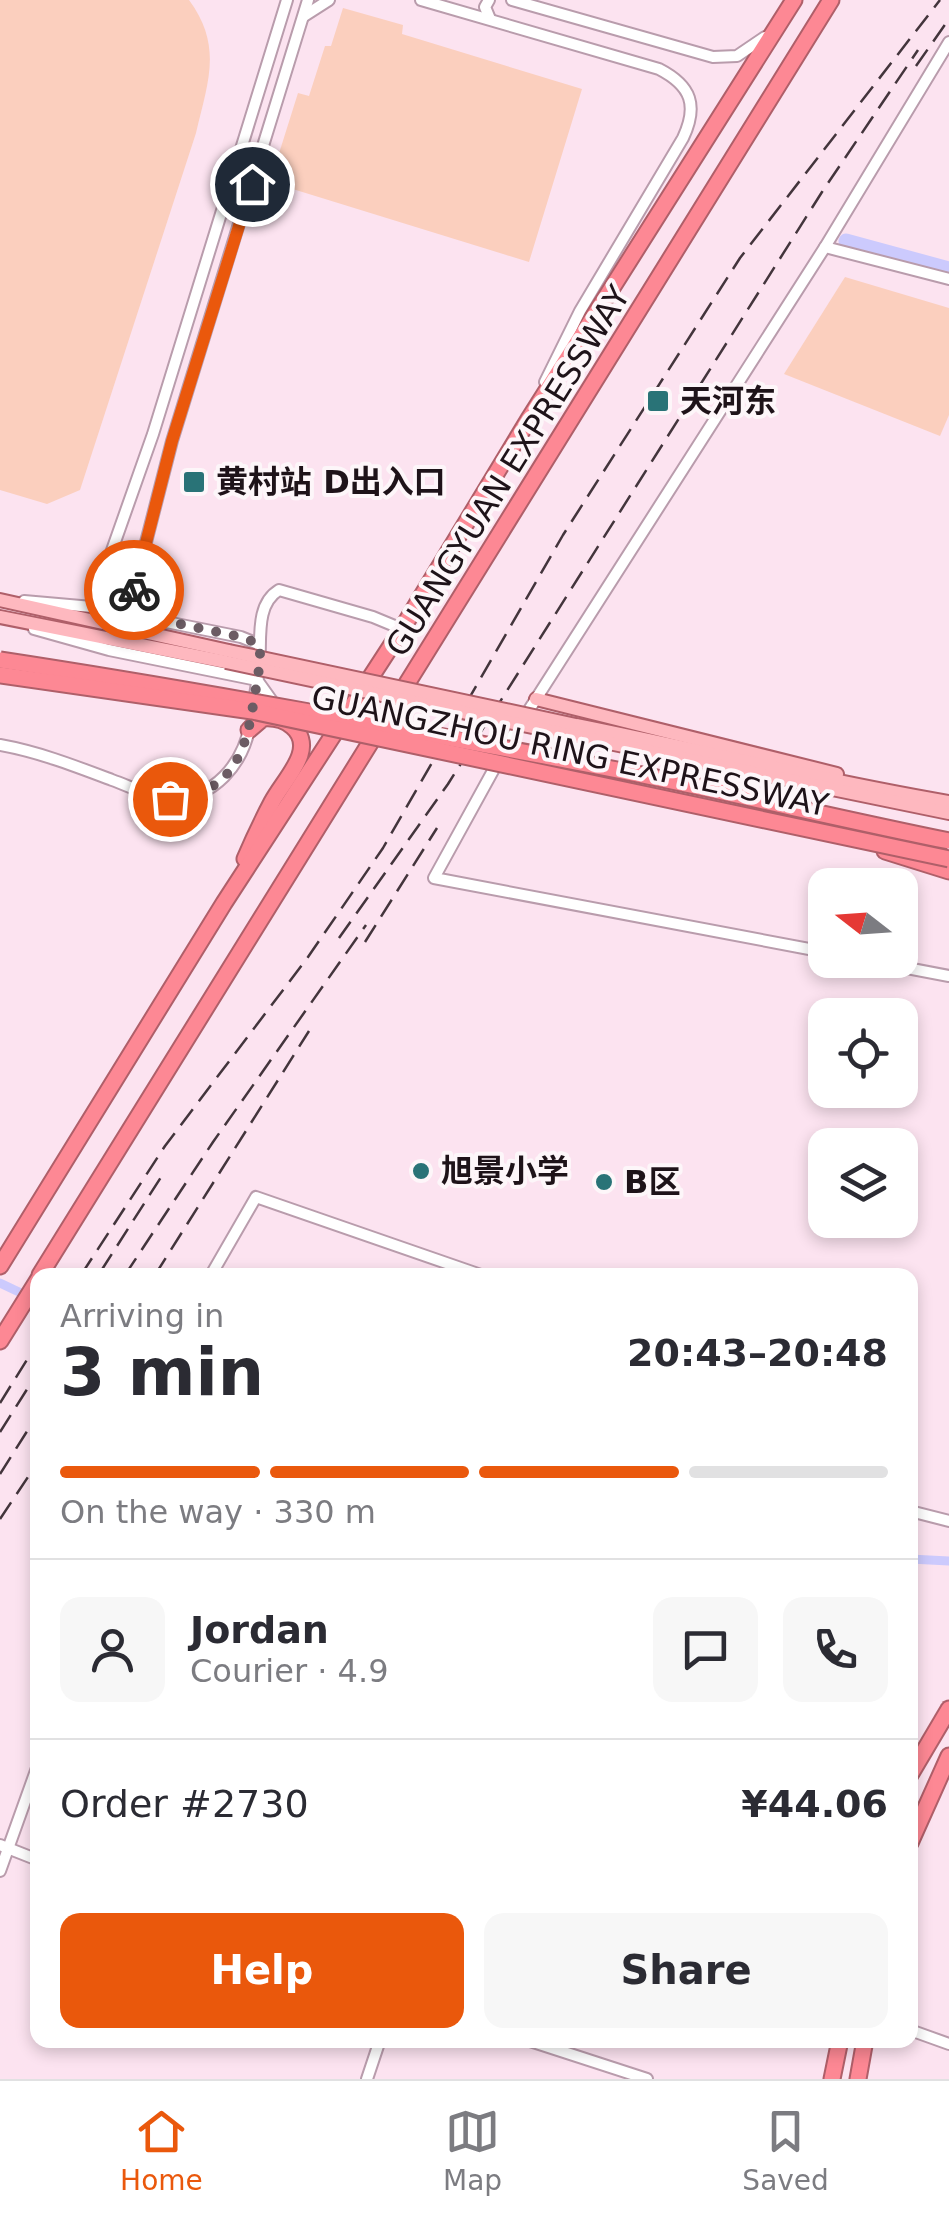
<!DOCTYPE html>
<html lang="en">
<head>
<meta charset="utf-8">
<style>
	body { margin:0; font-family:"DejaVu Sans","Noto Sans SC",sans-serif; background:#f7f7f7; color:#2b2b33; height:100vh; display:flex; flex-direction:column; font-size:38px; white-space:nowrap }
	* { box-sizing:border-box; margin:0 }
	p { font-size:32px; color:#7c7c81 }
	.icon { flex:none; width:55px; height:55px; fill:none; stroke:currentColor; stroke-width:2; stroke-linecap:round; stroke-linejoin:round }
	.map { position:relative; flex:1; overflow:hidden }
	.side { position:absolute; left:30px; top:1268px; width:888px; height:780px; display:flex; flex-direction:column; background:#fff; border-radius:20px; box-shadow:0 5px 15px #0003 }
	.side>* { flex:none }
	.needle { width:65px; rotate:287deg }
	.tools { position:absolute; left:808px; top:868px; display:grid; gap:20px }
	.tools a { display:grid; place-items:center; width:110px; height:110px; border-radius:20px; background:#fff; box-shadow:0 5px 15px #0003; font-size:50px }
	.pin { position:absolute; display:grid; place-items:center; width:85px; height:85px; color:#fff; margin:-42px; border:5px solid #fff; border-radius:50%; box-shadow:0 2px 10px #0007 }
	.courier { position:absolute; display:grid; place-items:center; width:100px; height:100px; margin:-50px; border:8px solid #ea580c; border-radius:50%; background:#fff; color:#222; box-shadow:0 2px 12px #0007 }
	.summary em { font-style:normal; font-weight:700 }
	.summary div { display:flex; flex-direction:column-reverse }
	.summary { display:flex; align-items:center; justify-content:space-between; height:170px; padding:0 30px }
	h1 { font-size:65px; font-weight:700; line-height:75px }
	.bar { display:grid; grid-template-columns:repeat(4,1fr); gap:15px 10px; align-content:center; height:120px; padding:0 30px }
	.bar i { height:12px; border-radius:8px; background:#e1e1e2 }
	.bar .active { background:#ea580c }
	.bar p { grid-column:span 4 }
	.line { display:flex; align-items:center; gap:25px; padding:0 30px; border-top:2px solid #e1e1e2 }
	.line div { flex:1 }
	.round { display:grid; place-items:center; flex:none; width:105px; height:105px; border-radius:20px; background:#f7f7f7 }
	.action { display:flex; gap:20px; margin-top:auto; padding:20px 30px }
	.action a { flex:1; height:115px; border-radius:20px; background:#ea580c; color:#fff; font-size:40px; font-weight:700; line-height:115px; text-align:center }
	.action a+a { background:#f7f7f7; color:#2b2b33 }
	.tab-bar { display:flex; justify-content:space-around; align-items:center; height:140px; border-top:2px solid #e1e1e2; background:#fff; font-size:28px; color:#7c7c81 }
	.tab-bar a { display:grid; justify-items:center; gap:5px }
	.tab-bar .active { color:#ea580c }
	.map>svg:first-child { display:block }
	.green { fill:#fbcfbe }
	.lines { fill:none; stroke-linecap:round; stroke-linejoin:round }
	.canal { stroke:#cccafd; stroke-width:9 }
	.river { stroke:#cccafd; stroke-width:15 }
	.minor-casing { stroke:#b99cac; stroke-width:14 }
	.major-casing { stroke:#af5f69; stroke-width:16 }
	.highway-casing { stroke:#af5f69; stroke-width:19 }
	.minor { stroke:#fff; stroke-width:10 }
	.major { stroke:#feb8bf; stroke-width:12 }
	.highway { stroke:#fd8894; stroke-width:15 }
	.rail { stroke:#43353c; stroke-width:2.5; stroke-dasharray:20 10; stroke-linecap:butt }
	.major-bridge-casing { stroke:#af5f69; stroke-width:16; stroke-linecap:butt }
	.highway-bridge-casing { stroke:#af5f69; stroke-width:19; stroke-linecap:butt }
	.major-bridge { stroke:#feb8bf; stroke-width:12 }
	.highway-bridge { stroke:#fd8894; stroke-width:15 }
	.done { stroke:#6c5c64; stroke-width:10; stroke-dasharray:0 18 }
	.route { stroke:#ea580c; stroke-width:12 }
	.poi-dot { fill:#297377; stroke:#fdf6f9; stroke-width:4 }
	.labels { text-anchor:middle; stroke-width:8; stroke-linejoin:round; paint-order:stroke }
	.poi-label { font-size:32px; font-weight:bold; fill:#1e1319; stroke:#fdf6f9; text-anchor:start }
	.street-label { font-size:32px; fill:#1e1319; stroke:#fdf6f9 }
</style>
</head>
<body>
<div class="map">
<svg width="949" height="2079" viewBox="0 0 949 2079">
	<rect width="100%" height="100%" fill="#fce3f0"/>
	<g class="green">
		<path d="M 0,0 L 189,0 C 223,46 208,82 196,133 L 80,490 L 47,504 L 0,490 Z"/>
		<polygon points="343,8 403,25 402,34 582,89 529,262 270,182 298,93 309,96 325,46 331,46"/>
		<polygon points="845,277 949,308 949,415 940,436 784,374"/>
	</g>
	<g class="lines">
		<g class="canal">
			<polyline points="0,1283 38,1301"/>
			<polyline points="910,1559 949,1561"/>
		</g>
		<polyline class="river" points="846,241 949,269"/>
		<g class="minor-casing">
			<g id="minor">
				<path d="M 421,0 L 659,69 C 692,86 698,106 683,138 L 580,311 L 545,382"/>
				<polyline points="489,0 485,7 490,19"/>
				<polyline points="512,0 713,57 737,56 765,37"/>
				<polyline points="304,16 329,0"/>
				<polyline points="825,247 949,279"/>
				<polyline points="114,548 114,556 122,564 141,559"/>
				<polyline points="24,601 92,607 241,637 258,644"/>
				<polyline points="92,607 153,434 287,0"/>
				<polyline points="134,614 132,600 135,585 172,441 308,0"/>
				<polyline points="34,629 109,650 257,680 277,708"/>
				<path d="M 253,708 C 255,694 258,680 259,666 C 262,643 254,605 279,590 L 373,617 L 402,629"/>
				<path d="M 0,745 C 39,752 75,766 112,780 C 132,787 151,798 172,798 C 214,799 243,764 250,725"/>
				<polyline points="825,952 434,878 511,738 825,247 949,42"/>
				<polyline points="865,960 949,976"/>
				<polyline points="211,1275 256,1197 481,1275"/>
				<polyline points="910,1511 949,1521"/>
				<polyline points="0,1845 38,1860"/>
				<polyline points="0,1871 38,1765"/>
				<polyline points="910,2030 949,2044"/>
				<polyline points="527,2040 647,2079"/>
				<polyline points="367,2079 380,2040"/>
			</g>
		</g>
		<g class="major-casing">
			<g id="major">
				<polyline points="0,600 229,651"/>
				<polyline points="0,617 226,662"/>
				<polyline points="536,699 837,774"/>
				<path d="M 576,725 C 701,750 824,781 949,802"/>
				<polyline points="575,736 949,813"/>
			</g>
		</g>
		<g class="highway-casing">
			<g id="highway">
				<polyline points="885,851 949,871"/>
				<path d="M 245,859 C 253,840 262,821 272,802 C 280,787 295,771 300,755 C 308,730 284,716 263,718 L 249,730"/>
				<polyline points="0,1266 224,903 402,629 529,419 794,0"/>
				<polyline points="40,1275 831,0"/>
				<polyline points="0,1341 38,1280"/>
				<polyline points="910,1775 949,1709"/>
				<polyline points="910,1843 949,1756"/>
				<polyline points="832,2079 840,2040"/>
				<polyline points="858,2079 865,2040"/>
			</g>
		</g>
		<use href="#minor" class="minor"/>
		<use href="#major" class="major"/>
		<use href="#highway" class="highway"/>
		<g class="rail">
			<polyline points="916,66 949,19"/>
			<polyline points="339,938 448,784 822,192 918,50"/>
			<polyline points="365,942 437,828"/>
			<polyline points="101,1271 163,1174"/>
			<polyline points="81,1275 165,1146 308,957 383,848 563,535 740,258 940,0"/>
			<polyline points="125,1275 213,1142 366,925"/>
			<polyline points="155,1275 309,1031"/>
			<polyline points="0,1403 38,1342"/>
			<polyline points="0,1432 38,1372"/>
			<polyline points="0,1474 38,1414"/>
			<polyline points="0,1519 38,1462"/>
		</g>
		<g class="major-bridge-casing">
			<g id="major-bridge">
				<polyline points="229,651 576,725"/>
				<polyline points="226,662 575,736"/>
			</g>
		</g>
		<g class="highway-bridge-casing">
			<g id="highway-bridge">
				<path d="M 0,660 C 203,691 405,729 607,768 C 721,790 835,818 949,841"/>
				<polyline points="0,675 252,711 949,859"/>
			</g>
		</g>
		<use href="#major-bridge" class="major-bridge"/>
		<use href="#highway-bridge" class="highway-bridge"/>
	</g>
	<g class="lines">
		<path class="done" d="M 134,590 L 134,614 L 245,638 L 258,644 L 260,651 C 260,667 257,683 254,699 C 246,754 231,794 170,799"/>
		<polyline class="route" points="134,590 172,441 252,184"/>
	</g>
	<g class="poi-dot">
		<rect x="646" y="389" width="24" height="24" rx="5"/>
		<rect x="182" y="470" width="24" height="24" rx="5"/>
		<circle cx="421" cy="1171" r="10"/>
		<circle cx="604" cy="1182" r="10"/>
	</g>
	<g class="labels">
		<g class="poi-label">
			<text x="680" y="412">天河东</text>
			<text x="216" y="493">黄村站 D出入口</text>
			<text x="441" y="1182">旭景小学</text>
			<text x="624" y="1193">B区</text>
		</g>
		<g class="street-label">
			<text transform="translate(508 471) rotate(-58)" y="11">GUANGYUAN EXPRESSWAY</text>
			<text transform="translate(570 751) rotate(12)" y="11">GUANGZHOU RING EXPRESSWAY</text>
		</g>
	</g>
</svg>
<div class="tools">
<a><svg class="needle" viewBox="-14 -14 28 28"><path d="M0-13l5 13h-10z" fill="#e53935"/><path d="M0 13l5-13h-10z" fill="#7c7c81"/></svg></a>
<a><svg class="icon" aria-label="locate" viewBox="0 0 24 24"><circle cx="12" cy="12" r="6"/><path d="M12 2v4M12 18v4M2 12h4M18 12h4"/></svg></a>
<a><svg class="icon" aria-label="layers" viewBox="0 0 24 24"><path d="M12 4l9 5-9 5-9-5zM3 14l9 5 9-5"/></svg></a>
</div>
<div class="pin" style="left:170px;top:799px;background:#ea580c"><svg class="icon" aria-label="bag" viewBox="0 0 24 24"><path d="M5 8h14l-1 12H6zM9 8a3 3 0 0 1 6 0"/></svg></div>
<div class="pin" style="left:252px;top:184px;background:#1f2937"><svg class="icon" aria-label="home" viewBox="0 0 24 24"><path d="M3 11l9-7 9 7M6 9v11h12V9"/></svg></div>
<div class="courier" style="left:134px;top:590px"><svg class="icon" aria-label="bike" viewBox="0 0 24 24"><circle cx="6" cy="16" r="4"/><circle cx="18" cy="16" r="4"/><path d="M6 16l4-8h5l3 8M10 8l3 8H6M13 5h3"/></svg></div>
<section class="side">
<div class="summary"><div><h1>3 min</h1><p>Arriving in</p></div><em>20:43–20:48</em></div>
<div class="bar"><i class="active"></i><i class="active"></i><i class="active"></i><i></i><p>On the way · 330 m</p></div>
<div class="line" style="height:180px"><a class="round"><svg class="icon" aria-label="person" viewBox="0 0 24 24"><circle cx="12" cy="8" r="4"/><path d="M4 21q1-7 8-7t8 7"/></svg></a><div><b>Jordan</b><p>Courier · 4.9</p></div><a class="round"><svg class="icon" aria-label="chat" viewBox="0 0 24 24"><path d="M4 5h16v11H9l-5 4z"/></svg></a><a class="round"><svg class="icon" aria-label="phone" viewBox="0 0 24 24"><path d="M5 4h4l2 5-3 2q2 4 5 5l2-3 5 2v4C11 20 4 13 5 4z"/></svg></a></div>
<div class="line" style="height:130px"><div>Order #2730</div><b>¥44.06</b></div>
<div class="action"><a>Help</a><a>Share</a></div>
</section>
</div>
<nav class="tab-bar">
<a class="active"><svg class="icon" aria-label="home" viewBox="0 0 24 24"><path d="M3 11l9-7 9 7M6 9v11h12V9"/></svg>Home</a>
<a><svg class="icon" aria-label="map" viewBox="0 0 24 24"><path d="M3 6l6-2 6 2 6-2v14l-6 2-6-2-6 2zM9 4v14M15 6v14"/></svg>Map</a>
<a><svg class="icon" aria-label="saved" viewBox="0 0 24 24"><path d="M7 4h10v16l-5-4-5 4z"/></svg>Saved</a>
</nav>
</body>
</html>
